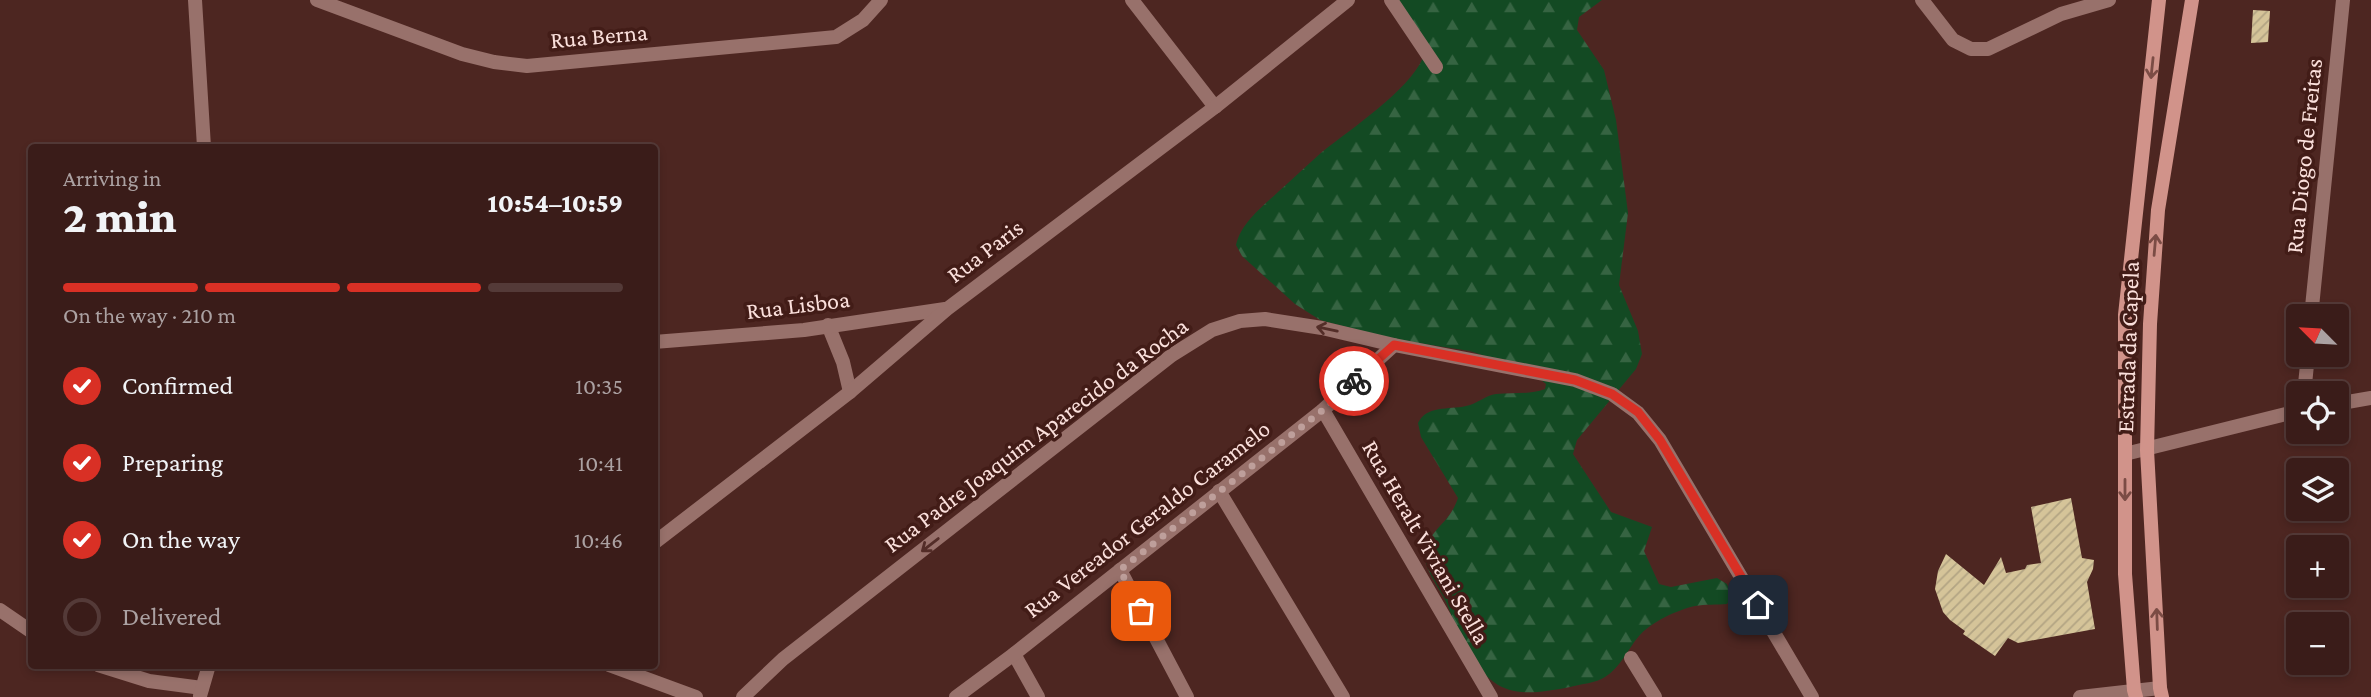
<!DOCTYPE html>
<html lang="en">
<head>
<meta charset="utf-8">
<style>
	body { margin:0; font-family:"Crimson Pro",serif; background:#452926; color:#f1f3f6; height:100vh; display:flex; flex-direction:column; font-size:26px; white-space:nowrap }
	* { box-sizing:border-box; margin:0 }
	p { font-size:23px; color:#aba1a2 }
	.icon { flex:none; width:38px; height:38px; fill:none; stroke:currentColor; stroke-width:2; stroke-linecap:round; stroke-linejoin:round }
	.map { position:relative; flex:1; overflow:hidden }
	.panel { position:absolute; left:28px; top:144px; width:630px; height:525px; display:flex; flex-direction:column; background:#3a1c19; border-radius:7px; box-shadow:0 4px 10px #0003,0 0 0 2px #543a38 }
	.panel>* { flex:none }
	.needle { width:46px; rotate:294deg }
	.fabs { position:absolute; left:2286px; top:304px; display:grid; gap:14px }
	.fabs a { display:grid; place-items:center; width:63px; height:63px; border-radius:7px; background:#3a1c19; box-shadow:0 4px 10px #0003,0 0 0 2px #543a38; font-size:35px }
	.pin { position:absolute; display:grid; place-items:center; width:60px; height:60px; color:#fff; margin:-30px; border-radius:14px; box-shadow:0 4px 10px #0006 }
	.courier { position:absolute; display:grid; place-items:center; width:70px; height:70px; margin:-35px; border:5px solid #d93025; border-radius:50%; background:#fff; color:#222; box-shadow:0 2px 9px #0007 }
	.summary em { font-style:normal; font-weight:800 }
	.summary div { display:flex; flex-direction:column-reverse }
	.summary { display:flex; align-items:center; justify-content:space-between; height:119px; padding:0 35px }
	h1 { font-size:46px; font-weight:800; line-height:52px }
	.bar { display:grid; grid-template-columns:repeat(4,1fr); gap:10px 7px; align-content:center; height:84px; padding:0 35px }
	.bar i { height:9px; border-radius:5px; background:#543a38 }
	.bar .active { background:#d93025 }
	.bar p { grid-column:span 4 }
	ol { padding:0 35px; list-style:none }
	li { display:flex; align-items:center; gap:21px; height:77px }
	li p { margin-inline-start:auto }
	li .icon { padding:7px; border-radius:50%; background:#d93025; color:#fff; stroke-width:4 }
	li:last-child { color:#aba1a2 }
	li i { width:38px; height:38px; border:4px solid #543a38; border-radius:50% }
	.map>svg:first-child { display:block }
	.forest { fill:url(#forest-firs) }
	.building { fill:url(#building-hatch) }
	.lines { fill:none; stroke-linecap:round; stroke-linejoin:round }
	.street { stroke:#98716b; stroke-width:14 }
	.secondary { stroke:#d1938a; stroke-width:14 }
	.oneway { stroke:#7b4c45 }
	.oneway2 { stroke:#532d28 }
	.done { stroke:#be9f9b; stroke-width:7; stroke-dasharray:0 12.6 }
	.route { stroke:#d93025; stroke-width:9 }
	.labels { text-anchor:middle; stroke-width:7; stroke-linejoin:round; paint-order:stroke }
	.street-label { font-size:24px; fill:#fbe0dc; stroke:#421c17 }
</style>
</head>
<body>
<div class="map">
<svg width="2371" height="697" viewBox="0 0 2371 697">
	<defs>
		<pattern id="forest-firs" width="22" height="20" patternUnits="userSpaceOnUse" patternTransform="scale(1.75)"><rect width="22" height="20" fill="#134a23"/><path d="M5 1l3.5 6h-7zM16 11l3.5 6h-7z" fill="#366442"/></pattern>
		<pattern id="building-hatch" width="6" height="6" patternUnits="userSpaceOnUse" patternTransform="scale(1.75)"><rect width="6" height="6" fill="#d5c499"/><path d="M-1 1l2-2M0 6l6-6M5 7l2-2" fill="none" stroke="#b2a483"/></pattern>
	</defs>
	<rect width="100%" height="100%" fill="#4d2621"/>
	<path class="forest" d="M 1393,0 L 1602,0 L 1579,17 L 1577,30 L 1604,70 L 1616,120 L 1628,213 L 1619,285 L 1638,331 L 1642,354 L 1636,369 L 1577,440 L 1573,454 L 1611,512 L 1652,527 L 1644,551 L 1659,584 L 1671,587 L 1717,578 L 1727,584 L 1732,596 L 1727,604 C 1717,605 1705,604 1695,606 C 1677,610 1651,622 1639,636 C 1627,650 1621,667 1605,677 C 1596,683 1581,684 1570,687 C 1518,697 1495,697 1466,649 C 1456,634 1453,616 1445,600 C 1437,583 1417,562 1428,542 C 1438,524 1450,521 1458,498 L 1421,437 L 1418,423 C 1427,405 1448,410 1466,406 C 1477,404 1486,395 1496,394 C 1513,392 1529,395 1545,389 L 1546,384 L 1530,371 L 1470,351 L 1392,339 L 1320,320 L 1295,304 L 1242,256 L 1236,245 C 1241,223 1262,207 1278,192 C 1293,179 1307,165 1322,152 C 1351,129 1408,91 1423,58 Z"/>
	<g class="building">
		<polygon points="2253,10 2270,11 2268,42 2251,43"/>
		<polygon points="2071,498 2082,558 2094,560 2093,569 2087,582 2095,629 2018,643 2008,638 1995,656 1963,634 1965,631 1950,620 1943,612 1935,589 1938,571 1946,554 1984,585 2001,557 2006,573 2025,569 2027,565 2041,563 2031,507"/>
	</g>
	<g class="lines">
		<g class="street">
			<polyline points="195,0 204,147"/>
			<polyline points="317,0 462,54 494,62 527,66 836,37 863,20 881,0"/>
			<polyline points="1132,0 1215,107"/>
			<polyline points="1391,0 1436,67"/>
			<polyline points="1922,0 1953,40 1971,49 1988,49 2061,14 2109,0"/>
			<polyline points="2311,317 2343,0"/>
			<polyline points="828,325 843,362 850,392"/>
			<polyline points="654,342 804,330 945,309"/>
			<polyline points="2304,394 2308,355"/>
			<polyline points="2336,404 2371,398"/>
			<polyline points="1323,410 1491,697"/>
			<polyline points="2125,454 2298,411"/>
			<polyline points="1219,491 1343,697"/>
			<polyline points="654,543 850,392 947,309 1215,107 1348,0"/>
			<polyline points="1120,570 1187,697"/>
			<polyline points="0,610 32,632"/>
			<polyline points="1014,654 1038,697"/>
			<polyline points="1631,658 1655,697"/>
			<polyline points="98,665 149,681 202,688"/>
			<polyline points="609,665 696,697"/>
			<polyline points="200,696 209,665"/>
			<polyline points="743,697 783,659 1172,355 1212,330 1240,321 1265,319 1322,328 1394,345 1575,380 1612,394 1638,413 1660,440 1812,697"/>
			<polyline points="956,697 1014,654 1323,410 1394,345"/>
			<polyline points="2080,697 2160,688"/>
		</g>
		<g class="secondary">
			<polyline points="2136,697 2134,690 2125,574 2125,315 2159,0"/>
			<polyline points="2162,697 2160,688 2147,450 2150,324 2158,210 2192,0"/>
		</g>
	</g>
	<defs><path id="oneway-shaft" d="M-6 0H5M1.5-3L5.5 0L1.5 3" fill="none" stroke-width="1.6" stroke-linecap="round" stroke-linejoin="round" transform="scale(1.75)"/></defs>
	<g class="oneway">
		<use href="#oneway-shaft" transform="translate(2152 68) rotate(96)"/>
		<use href="#oneway-shaft" transform="translate(2155 245) rotate(-85)"/>
		<use href="#oneway-shaft" transform="translate(2125 490) rotate(90)"/>
		<use href="#oneway-shaft" transform="translate(2157 619) rotate(-92)"/>
	</g>
	<g class="oneway2">
		<use href="#oneway-shaft" transform="translate(1327 329) rotate(-168)"/>
		<use href="#oneway-shaft" transform="translate(930 545) rotate(142)"/>
	</g>
	<g class="lines">
		<polyline class="done" points="1141,611 1120,570 1323,410 1354,381"/>
		<polyline class="route" points="1354,381 1394,345 1575,380 1612,394 1638,412 1660,440 1758,605"/>
	</g>
	<g class="labels">
		<g class="street-label">
			<text transform="translate(599 36) rotate(-5)" y="8">Rua Berna</text>
			<text transform="translate(2304 156) rotate(-84)" y="8">Rua Diogo de Freitas</text>
			<text transform="translate(985 251) rotate(-37)" y="8">Rua Paris</text>
			<text transform="translate(798 305) rotate(-7)" y="8">Rua Lisboa</text>
			<text transform="translate(2128 347) rotate(-88)" y="8">Estrada da Capela</text>
			<text transform="translate(1036 435) rotate(-37)" y="8">Rua Padre Joaquim Aparecido da Rocha</text>
			<text transform="translate(1147 519) rotate(-38)" y="8">Rua Vereador Geraldo Caramelo</text>
			<text transform="translate(1426 542) rotate(60)" y="8">Rua Heralt Viviani Stella</text>
		</g>
	</g>
</svg>
<div class="fabs">
<a><svg class="needle" viewBox="-14 -14 28 28"><path d="M0-13l5 13h-10z" fill="#e53935"/><path d="M0 13l5-13h-10z" fill="#aba1a2"/></svg></a>
<a><svg class="icon" aria-label="locate" viewBox="0 0 24 24"><circle cx="12" cy="12" r="6"/><path d="M12 2v4M12 18v4M2 12h4M18 12h4"/></svg></a>
<a><svg class="icon" aria-label="layers" viewBox="0 0 24 24"><path d="M12 4l9 5-9 5-9-5zM3 14l9 5 9-5"/></svg></a>
<a>+</a>
<a>−</a>
</div>
<div class="pin" style="left:1141px;top:611px;background:#ea580c"><svg class="icon" aria-label="bag" viewBox="0 0 24 24"><path d="M5 8h14l-1 12H6zM9 8a3 3 0 0 1 6 0"/></svg></div>
<div class="pin" style="left:1758px;top:605px;background:#1f2937"><svg class="icon" aria-label="home" viewBox="0 0 24 24"><path d="M3 11l9-7 9 7M6 9v11h12V9"/></svg></div>
<div class="courier" style="left:1354px;top:381px"><svg class="icon" aria-label="bike" viewBox="0 0 24 24"><circle cx="6" cy="16" r="4"/><circle cx="18" cy="16" r="4"/><path d="M6 16l4-8h5l3 8M10 8l3 8H6M13 5h3"/></svg></div>
<section class="panel">
<div class="summary"><div><h1>2 min</h1><p>Arriving in</p></div><em>10:54–10:59</em></div>
<div class="bar"><i class="active"></i><i class="active"></i><i class="active"></i><i></i><p>On the way · 210 m</p></div>
<ol>
<li><svg class="icon" aria-label="check" viewBox="0 0 24 24"><path d="M5 12l5 5 9-10"/></svg>Confirmed<p>10:35</p></li>
<li><svg class="icon" aria-label="check" viewBox="0 0 24 24"><path d="M5 12l5 5 9-10"/></svg>Preparing<p>10:41</p></li>
<li><svg class="icon" aria-label="check" viewBox="0 0 24 24"><path d="M5 12l5 5 9-10"/></svg>On the way<p>10:46</p></li>
<li><i></i>Delivered</li>
</ol>
</section>
</div>
</body>
</html>
